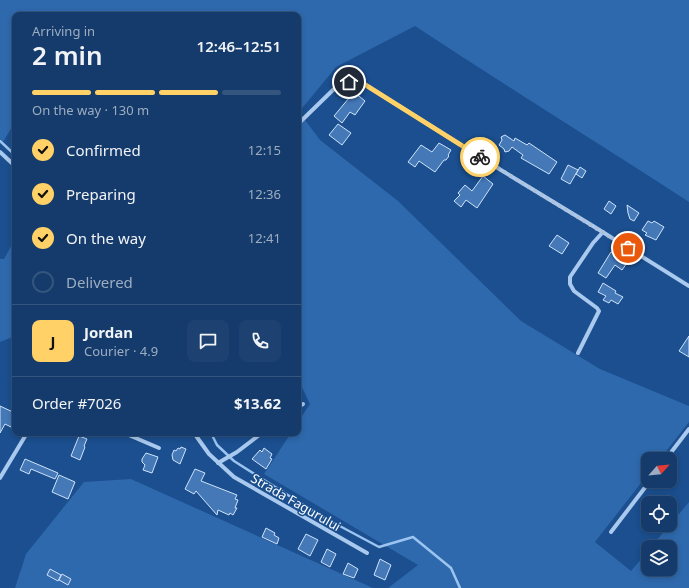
<!DOCTYPE html>
<html lang="en">
<head>
<meta charset="utf-8">
<style>
	body { margin:0; font-family:"Noto Sans",sans-serif; background:#1d4271; color:#f1f3f6; height:100vh; display:flex; flex-direction:column; font-size:15px; white-space:nowrap }
	* { box-sizing:border-box; margin:0 }
	p { font-size:13px; color:#9dadc1 }
	.icon { flex:none; width:22px; height:22px; fill:none; stroke:currentColor; stroke-width:2; stroke-linecap:round; stroke-linejoin:round }
	.map { position:relative; flex:1; overflow:hidden }
	.details { position:absolute; left:12px; top:12px; width:289px; height:424px; display:flex; flex-direction:column; background:#143b6b; border-radius:8px; box-shadow:0 2px 6px #0003,0 0 0 1px #33557e }
	.details>* { flex:none }
	.needle { width:26px; rotate:63deg }
	.tools { position:absolute; left:641px; top:452px; display:grid; gap:8px }
	.tools a { display:grid; place-items:center; width:36px; height:36px; border-radius:8px; background:#143b6b; box-shadow:0 2px 6px #0003,0 0 0 1px #33557e; font-size:20px }
	.pin { position:absolute; display:grid; place-items:center; width:34px; height:34px; color:#fff; margin:-17px; border:2px solid #fff; border-radius:50%; box-shadow:0 1px 4px #0007 }
	.courier { position:absolute; display:grid; place-items:center; width:40px; height:40px; margin:-20px; border:3px solid #ffd166; border-radius:50%; background:#fff; color:#222; box-shadow:0 1px 5px #0007 }
	.headline em { font-style:normal; font-weight:600 }
	.headline div { display:flex; flex-direction:column-reverse }
	.headline { display:flex; align-items:center; justify-content:space-between; height:68px; padding:0 20px }
	h1 { font-size:26px; font-weight:600; line-height:30px }
	.bar { display:grid; grid-template-columns:repeat(4,1fr); gap:6px 4px; align-content:center; height:48px; padding:0 20px }
	.bar i { height:5px; border-radius:3px; background:#33557e }
	.bar .current { background:#ffd166 }
	.bar p { grid-column:span 4 }
	.line { display:flex; align-items:center; gap:10px; padding:0 20px; border-top:1px solid #33557e }
	.line div { flex:1 }
	.round { display:grid; place-items:center; flex:none; width:42px; height:42px; border-radius:8px; background:#1d4271 }
	ol { padding:0 20px; list-style:none }
	li { display:flex; align-items:center; gap:12px; height:44px }
	li p { margin-inline-start:auto }
	li .icon { padding:4px; border-radius:50%; background:#ffd166; color:#111; stroke-width:4 }
	li:last-child { color:#9dadc1 }
	li i { width:22px; height:22px; border:2px solid #33557e; border-radius:50% }
	.map>svg:first-child { display:block }
	.green { fill:#2e69ad }
	.lines { fill:none; stroke-linecap:round; stroke-linejoin:round }
	.stream { stroke:#9cc4f0; stroke-width:2.5 }
	.building { fill:#4478b7; stroke:#cfe3fa }
	.street { stroke:#a9c9ee; stroke-width:4 }
	.done { stroke:#afc1d8; stroke-width:4; stroke-dasharray:0 7.2 }
	.route { stroke:#ffd166; stroke-width:5 }
	.labels { text-anchor:middle; stroke-width:3; stroke-linejoin:round; paint-order:stroke }
	.street-label { font-size:13px; fill:#fff; stroke:#1b4f8f }
</style>
</head>
<body>
<div class="map">
<svg width="689" height="588" viewBox="0 0 689 588">
	<rect width="100%" height="100%" fill="#1b4f8f"/>
	<g class="green">
		<path d="M 0,0 L 689,0 L 689,202 C 598,143 506,86 415,26 L 336,67 L 299,112 L 320,140 L 398,201 L 521,321 L 600,369 L 689,406 L 689,422 L 660,459 L 648,459 L 648,474 L 595,542 L 631,571 L 648,551 L 648,569 L 670,569 L 670,547 L 651,547 L 689,502 L 689,588 L 388,588 L 418,565 L 264,474 L 291,433 L 298,433 L 298,422 L 310,404 L 298,379 L 298,15 L 15,15 L 15,122 L 3,142 L 0,139 Z"/>
		<polygon points="15,239 15,336 0,342 0,259 4,259"/>
		<polygon points="131,479 373,588 15,588 26,554 84,482"/>
	</g>
	<g class="lines">
		<g class="stream">
			<polyline points="0,141 15,155"/>
			<polyline points="211,433 217,445 234,461 321,516 379,547 413,537 451,568 460,588"/>
		</g>
	</g>
	<g class="building">
		<polygon points="354,92 365,101 355,115 350,112 342,123 334,116"/>
		<polygon points="338,124 351,133 342,145 329,135"/>
		<polygon points="505,135 514,141 515,138 527,145 529,143 557,162 549,174 521,158 523,155 512,147 509,151 505,152 504,149 499,145 502,140 501,137"/>
		<polygon points="439,143 451,150 448,155 449,156 446,160 444,160 435,172 419,161 415,167 408,162 421,145 432,152"/>
		<polygon points="568,165 578,170 570,184 561,179"/>
		<polygon points="580,167 586,171 582,178 576,174"/>
		<polygon points="483,176 493,184 477,208 466,200 461,207 454,201 460,195 458,193 465,185 472,191"/>
		<polygon points="609,201 616,206 611,214 604,209"/>
		<polygon points="627,205 639,213 634,221 630,219 628,213"/>
		<polygon points="648,221 652,223 654,221 664,227 656,240 645,235 647,233 642,230"/>
		<polygon points="557,235 569,243 562,254 549,246"/>
		<polygon points="611,252 627,263 622,270 615,265 606,278 598,273"/>
		<polygon points="603,283 616,291 615,293 623,297 618,304 611,300 609,303 603,300 606,296 598,292"/>
		<polygon points="689,336 689,357 679,351"/>
		<polygon points="0,406 15,413 15,419 11,427 5,424 0,433"/>
		<polygon points="79,436 87,439 84,446 85,447 80,460 71,456"/>
		<polygon points="181,447 186,449 180,464 173,460 172,455 174,450 176,451 178,448 180,449"/>
		<polygon points="264,448 272,454 270,458 272,459 266,469 252,459 260,450 262,452"/>
		<polygon points="146,453 158,457 152,473 143,470 145,465 142,462 142,459"/>
		<polygon points="25,459 58,473 55,479 31,469 29,474 20,470"/>
		<polygon points="195,469 205,473 201,481 237,495 235,499 238,500 235,508 237,508 233,515 230,513 229,515 218,510 217,515 196,491 194,494 185,489"/>
		<polygon points="59,475 75,482 68,499 52,492"/>
		<polygon points="266,528 275,533 274,535 279,538 277,544 262,537"/>
		<polygon points="306,534 318,540 310,556 298,549"/>
		<polygon points="327,549 336,554 330,567 321,562"/>
		<polygon points="380,559 391,565 385,580 374,575"/>
		<polygon points="348,563 358,569 354,578 343,574"/>
		<polygon points="50,569 61,575 58,581 47,575"/>
		<polygon points="62,574 71,579 68,585 59,580"/>
	</g>
	<g class="lines">
		<g class="street">
			<path d="M 298,124 L 335,88 C 345,82 353,80 364,84 L 496,167 L 593,226 L 689,286"/>
			<polyline points="0,152 15,166"/>
			<polyline points="578,353 599,311 597,308 574,291 570,284 570,277 593,243 603,232"/>
			<polyline points="298,407 303,404"/>
			<polyline points="124,433 159,448"/>
			<polyline points="194,433 209,454 234,477 367,553"/>
			<polyline points="666,459 689,429"/>
			<polyline points="218,463 237,452 262,433"/>
			<polyline points="0,478 27,433"/>
			<polyline points="611,532 650,481"/>
		</g>
	</g>
	<g class="lines">
		<polyline class="done" points="480,157 628,248"/>
		<polyline class="route" points="349,82 357,82 364,84 480,157"/>
	</g>
	<g class="labels">
		<g class="street-label">
			<text transform="translate(296 502) rotate(30)" y="5">Strada Fagurului</text>
		</g>
	</g>
</svg>
<div class="tools">
<a><svg class="needle" viewBox="-14 -14 28 28"><path d="M0-13l5 13h-10z" fill="#e53935"/><path d="M0 13l5-13h-10z" fill="#9dadc1"/></svg></a>
<a><svg class="icon" aria-label="locate" viewBox="0 0 24 24"><circle cx="12" cy="12" r="6"/><path d="M12 2v4M12 18v4M2 12h4M18 12h4"/></svg></a>
<a><svg class="icon" aria-label="layers" viewBox="0 0 24 24"><path d="M12 4l9 5-9 5-9-5zM3 14l9 5 9-5"/></svg></a>
</div>
<div class="pin" style="left:628px;top:248px;background:#ea580c"><svg class="icon" aria-label="bag" viewBox="0 0 24 24"><path d="M5 8h14l-1 12H6zM9 8a3 3 0 0 1 6 0"/></svg></div>
<div class="pin" style="left:349px;top:82px;background:#1f2937"><svg class="icon" aria-label="home" viewBox="0 0 24 24"><path d="M3 11l9-7 9 7M6 9v11h12V9"/></svg></div>
<div class="courier" style="left:480px;top:157px"><svg class="icon" aria-label="bike" viewBox="0 0 24 24"><circle cx="6" cy="16" r="4"/><circle cx="18" cy="16" r="4"/><path d="M6 16l4-8h5l3 8M10 8l3 8H6M13 5h3"/></svg></div>
<section class="details">
<div class="headline"><div><h1>2 min</h1><p>Arriving in</p></div><em>12:46–12:51</em></div>
<div class="bar"><i class="current"></i><i class="current"></i><i class="current"></i><i></i><p>On the way · 130 m</p></div>
<ol>
<li><svg class="icon" aria-label="check" viewBox="0 0 24 24"><path d="M5 12l5 5 9-10"/></svg>Confirmed<p>12:15</p></li>
<li><svg class="icon" aria-label="check" viewBox="0 0 24 24"><path d="M5 12l5 5 9-10"/></svg>Preparing<p>12:36</p></li>
<li><svg class="icon" aria-label="check" viewBox="0 0 24 24"><path d="M5 12l5 5 9-10"/></svg>On the way<p>12:41</p></li>
<li><i></i>Delivered</li>
</ol>
<div class="line" style="height:72px"><b class="round" style="background:#ffd166;color:#111">J</b><div><b>Jordan</b><p>Courier · 4.9</p></div><a class="round"><svg class="icon" aria-label="chat" viewBox="0 0 24 24"><path d="M4 5h16v11H9l-5 4z"/></svg></a><a class="round"><svg class="icon" aria-label="phone" viewBox="0 0 24 24"><path d="M5 4h4l2 5-3 2q2 4 5 5l2-3 5 2v4C11 20 4 13 5 4z"/></svg></a></div>
<div class="line" style="height:52px"><div>Order #7026</div><b>$13.62</b></div>
</section>
</div>
</body>
</html>
